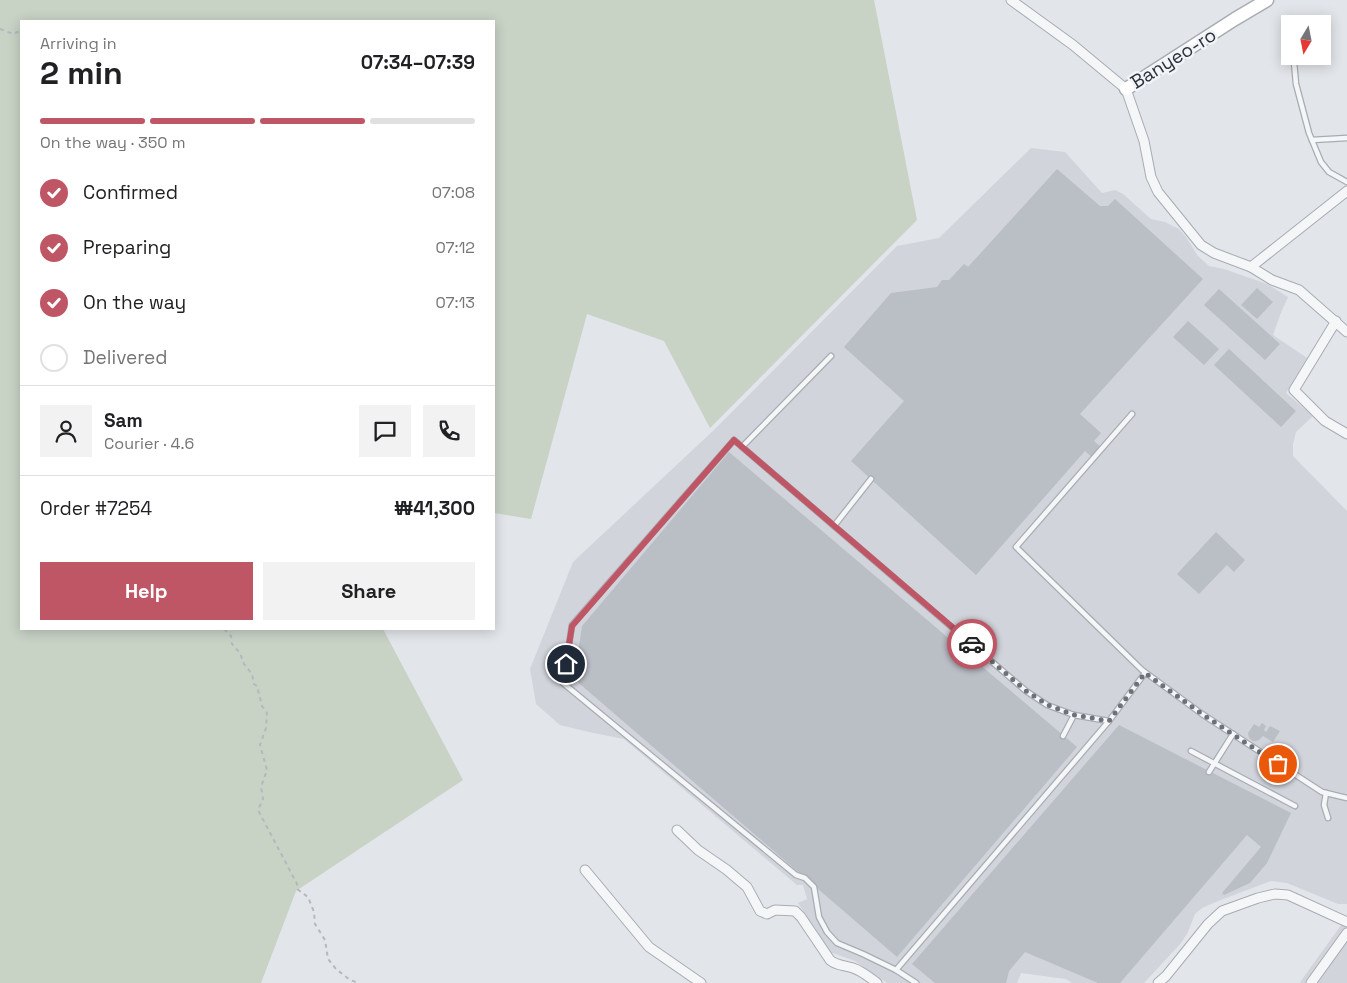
<!DOCTYPE html>
<html lang="en">
<head>
<meta charset="utf-8">
<style>
	body { margin:0; font-family:"Space Grotesk",sans-serif; background:#f2f2f2; color:#202124; height:100vh; display:flex; flex-direction:column; font-size:19px; white-space:nowrap }
	* { box-sizing:border-box; margin:0 }
	p { font-size:16px; color:#757577 }
	.icon { flex:none; width:28px; height:28px; fill:none; stroke:currentColor; stroke-width:2; stroke-linecap:round; stroke-linejoin:round }
	.map { position:relative; flex:1; overflow:hidden }
	.drawer { position:absolute; left:20px; top:20px; width:475px; height:610px; display:flex; flex-direction:column; background:#fff; border-radius:0px; box-shadow:0 2px 12px #0003 }
	.drawer>* { flex:none }
	.needle { width:32px; rotate:190deg }
	.controls { position:absolute; left:1281px; top:15px; display:grid; gap:10px }
	.controls a { display:grid; place-items:center; width:50px; height:50px; border-radius:0px; background:#fff; box-shadow:0 2px 12px #0003; font-size:25px }
	.pin { position:absolute; display:grid; place-items:center; width:42px; height:42px; color:#fff; margin:-21px; border:2px solid #fff; border-radius:50%; box-shadow:0 1px 5px #0007 }
	.courier { position:absolute; display:grid; place-items:center; width:50px; height:50px; margin:-25px; border:4px solid #bf5665; border-radius:50%; background:#fff; color:#222; box-shadow:0 1px 6px #0007 }
	.overview em { font-style:normal; font-weight:800 }
	.overview div { display:flex; flex-direction:column-reverse }
	.overview { display:flex; align-items:center; justify-content:space-between; height:85px; padding:0 20px }
	h1 { font-size:32px; font-weight:800; line-height:38px }
	.bar { display:grid; grid-template-columns:repeat(4,1fr); gap:8px 5px; align-content:center; height:60px; padding:0 20px }
	.bar i { height:6px; border-radius:4px; background:#e0e0e0 }
	.bar .selected { background:#bf5665 }
	.bar p { grid-column:span 4 }
	.line { display:flex; align-items:center; gap:12px; padding:0 20px; border-top:1px solid #e0e0e0 }
	.line div { flex:1 }
	.round { display:grid; place-items:center; flex:none; width:52px; height:52px; border-radius:0px; background:#f2f2f2 }
	ol { padding:0 20px; list-style:none }
	li { display:flex; align-items:center; gap:15px; height:55px }
	li p { margin-inline-start:auto }
	li .icon { padding:5px; border-radius:50%; background:#bf5665; color:#fff; stroke-width:4 }
	li:last-child { color:#757577 }
	li i { width:28px; height:28px; border:2px solid #e0e0e0; border-radius:50% }
	.action { display:flex; gap:10px; margin-top:auto; padding:10px 20px }
	.action a { flex:1; height:58px; border-radius:0px; background:#bf5665; color:#fff; font-size:20px; font-weight:800; line-height:58px; text-align:center }
	.action a+a { background:#f2f2f2; color:#202124 }
	.map>svg:first-child { display:block }
	.built { fill:#d1d4db }
	.green { fill:#c8d2c5 }
	.building { fill:#babec5 }
	.lines { fill:none; stroke-linecap:round; stroke-linejoin:round }
	.lane-casing { stroke:#a8acb3; stroke-width:7 }
	.street-casing { stroke:#a8acb3; stroke-width:11 }
	.secondary-casing { stroke:#a8acb3; stroke-width:15 }
	.path { stroke:#b5b8bd; stroke-width:2; stroke-dasharray:4 4; stroke-linecap:butt }
	.lane { stroke:#f5f6f8; stroke-width:4.5 }
	.street { stroke:#f5f6f8; stroke-width:9 }
	.secondary { stroke:#fff; stroke-width:12 }
	.done { stroke:#6c717a; stroke-width:5; stroke-dasharray:0 9 }
	.route { stroke:#bf5665; stroke-width:6 }
	.labels { text-anchor:middle; stroke-width:5; stroke-linejoin:round; paint-order:stroke }
	.street-label { font-size:19px; fill:#2c333f; stroke:#f2f4f7 }
</style>
</head>
<body>
<div class="map">
<svg width="1347" height="983" viewBox="0 0 1347 983">
	<rect width="100%" height="100%" fill="#e2e5e9"/>
	<g class="built">
		<polygon points="1031,148 1065,152 1102,193 1115,190 1123,194 1151,219 1165,222 1179,229 1186,237 1198,256 1209,266 1224,269 1267,284 1288,297 1280,315 1273,335 1307,358 1286,393 1313,416 1296,432 1293,444 1293,456 1347,511 1347,904 1338,904 1287,883 1271,881 1218,901 1202,908 1195,914 1187,934 1181,943 1144,983 1072,983 1066,979 1021,973 1017,983 887,983 855,961 830,952 798,903 807,899 803,885 797,885 624,739 589,732 560,725 536,704 530,669 573,562 715,429 897,246 939,238"/>
		<polygon points="1347,917 1347,983 1300,983 1303,978"/>
	</g>
	<polygon class="green" points="0,0 874,0 917,220 710,428 664,341 587,314 531,519 494,513 494,21 21,21 21,629 383,629 463,780 296,891 261,983 0,983"/>
	<g class="building">
		<polygon points="1057,169 1100,206 1108,206 1115,199 1203,279 1080,414 1101,433 1094,441 1104,450 1095,460 1085,451 976,575 851,461 904,401 844,347 891,293 937,287 942,280 949,280 964,264 968,267"/>
		<polygon points="1257,288 1273,302 1257,319 1241,305"/>
		<polygon points="1219,289 1280,344 1265,360 1204,305"/>
		<polygon points="1188,321 1219,349 1204,365 1173,337"/>
		<polygon points="1229,349 1296,411 1281,427 1214,365"/>
		<polygon points="729,452 1077,747 897,957 574,679 582,626"/>
		<polygon points="1216,532 1245,560 1234,572 1227,565 1199,594 1177,574"/>
		<polygon points="1262,723 1266,726 1264,730 1266,732 1270,726 1280,731 1273,742 1263,736 1259,740 1256,741 1253,741 1249,738 1248,733 1254,724 1259,727"/>
		<polygon points="1119,725 1291,813 1267,863 1250,883 1224,895 1222,893 1261,847 1247,835 1120,983 1098,983 1025,952 1009,971 1006,983 935,983 912,964"/>
	</g>
	<g class="lines">
		<g class="lane-casing">
			<g id="lane">
				<polyline points="1294,62 1296,84 1309,133 1321,162 1329,172 1347,182"/>
				<polyline points="1312,140 1347,138"/>
				<polyline points="1132,414 1016,547 1142,670 1202,714 1322,792 1347,798"/>
				<polyline points="742,447 831,356"/>
				<polyline points="834,526 871,479"/>
				<polyline points="1063,736 1074,715"/>
				<polyline points="1191,751 1295,806"/>
				<polyline points="1209,772 1233,734"/>
				<polyline points="1326,793 1324,805 1328,818"/>
				<polyline points="896,970 1109,721 1145,673"/>
				<polyline points="916,983 896,970 863,954 837,943 827,932 819,917 814,887 805,878 796,875 563,683 572,625 734,440 1026,691 1047,705 1074,715 1109,721"/>
			</g>
		</g>
		<g class="street-casing">
			<g id="street">
				<polyline points="1011,0 1073,45 1126,89 1144,141 1151,177 1158,192 1201,245 1214,253 1251,267 1272,280 1299,290 1347,332"/>
				<polyline points="1251,267 1347,191"/>
				<polyline points="1336,321 1294,390 1325,421 1347,434"/>
				<path d="M 677,830 L 698,850 L 727,870 L 747,887 L 760,911 L 767,914 L 775,910 L 795,911 L 801,917 L 830,960 C 837,966 844,965 853,968 C 862,971 869,977 877,983"/>
				<polyline points="585,870 649,947 701,983"/>
				<polyline points="1158,983 1166,976 1208,924 1222,911 1258,898 1275,894 1288,895 1347,922"/>
				<polyline points="1311,983 1347,933"/>
			</g>
		</g>
		<g class="secondary-casing">
			<polyline id="secondary" points="1126,89 1235,19 1267,0"/>
		</g>
		<g class="path">
			<polyline points="0,29 13,34 17,32 21,33"/>
			<polyline points="224,629 231,636 232,644 240,653 244,664 252,674 254,684 257,686 262,706 267,713 266,728 260,745 267,770 261,787 263,799 258,810 297,884 297,889 308,897 314,912 315,924 325,940 328,959 336,969 350,980 359,983"/>
		</g>
		<use href="#lane" class="lane"/>
		<use href="#street" class="street"/>
		<use href="#secondary" class="secondary"/>
	</g>
	<g class="lines">
		<polyline class="done" points="972,644 1026,691 1048,705 1074,715 1109,721 1145,673 1202,714 1278,764"/>
		<polyline class="route" points="566,664 572,626 734,440 972,644"/>
	</g>
	<g class="labels">
		<g class="street-label">
			<text transform="translate(1173 58) rotate(-32)" y="7">Banyeo-ro</text>
		</g>
	</g>
</svg>
<div class="controls">
<a><svg class="needle" viewBox="-14 -14 28 28"><path d="M0-13l5 13h-10z" fill="#e53935"/><path d="M0 13l5-13h-10z" fill="#757577"/></svg></a>
</div>
<div class="pin" style="left:1278px;top:764px;background:#ea580c"><svg class="icon" aria-label="bag" viewBox="0 0 24 24"><path d="M5 8h14l-1 12H6zM9 8a3 3 0 0 1 6 0"/></svg></div>
<div class="pin" style="left:566px;top:664px;background:#1f2937"><svg class="icon" aria-label="home" viewBox="0 0 24 24"><path d="M3 11l9-7 9 7M6 9v11h12V9"/></svg></div>
<div class="courier" style="left:972px;top:644px"><svg class="icon" aria-label="car" viewBox="0 0 24 24"><path d="M5 17H2v-5l4-1 3-4h7l3 4 3 1v5h-3M9 17h6M6 11h13"/><circle cx="7" cy="17" r="2"/><circle cx="17" cy="17" r="2"/></svg></div>
<section class="drawer">
<div class="overview"><div><h1>2 min</h1><p>Arriving in</p></div><em>07:34–07:39</em></div>
<div class="bar"><i class="selected"></i><i class="selected"></i><i class="selected"></i><i></i><p>On the way · 350 m</p></div>
<ol>
<li><svg class="icon" aria-label="check" viewBox="0 0 24 24"><path d="M5 12l5 5 9-10"/></svg>Confirmed<p>07:08</p></li>
<li><svg class="icon" aria-label="check" viewBox="0 0 24 24"><path d="M5 12l5 5 9-10"/></svg>Preparing<p>07:12</p></li>
<li><svg class="icon" aria-label="check" viewBox="0 0 24 24"><path d="M5 12l5 5 9-10"/></svg>On the way<p>07:13</p></li>
<li><i></i>Delivered</li>
</ol>
<div class="line" style="height:90px"><a class="round"><svg class="icon" aria-label="person" viewBox="0 0 24 24"><circle cx="12" cy="8" r="4"/><path d="M4 21q1-7 8-7t8 7"/></svg></a><div><b>Sam</b><p>Courier · 4.6</p></div><a class="round"><svg class="icon" aria-label="chat" viewBox="0 0 24 24"><path d="M4 5h16v11H9l-5 4z"/></svg></a><a class="round"><svg class="icon" aria-label="phone" viewBox="0 0 24 24"><path d="M5 4h4l2 5-3 2q2 4 5 5l2-3 5 2v4C11 20 4 13 5 4z"/></svg></a></div>
<div class="line" style="height:65px"><div>Order #7254</div><b>₩41,300</b></div>
<div class="action"><a>Help</a><a>Share</a></div>
</section>
</div>
</body>
</html>
